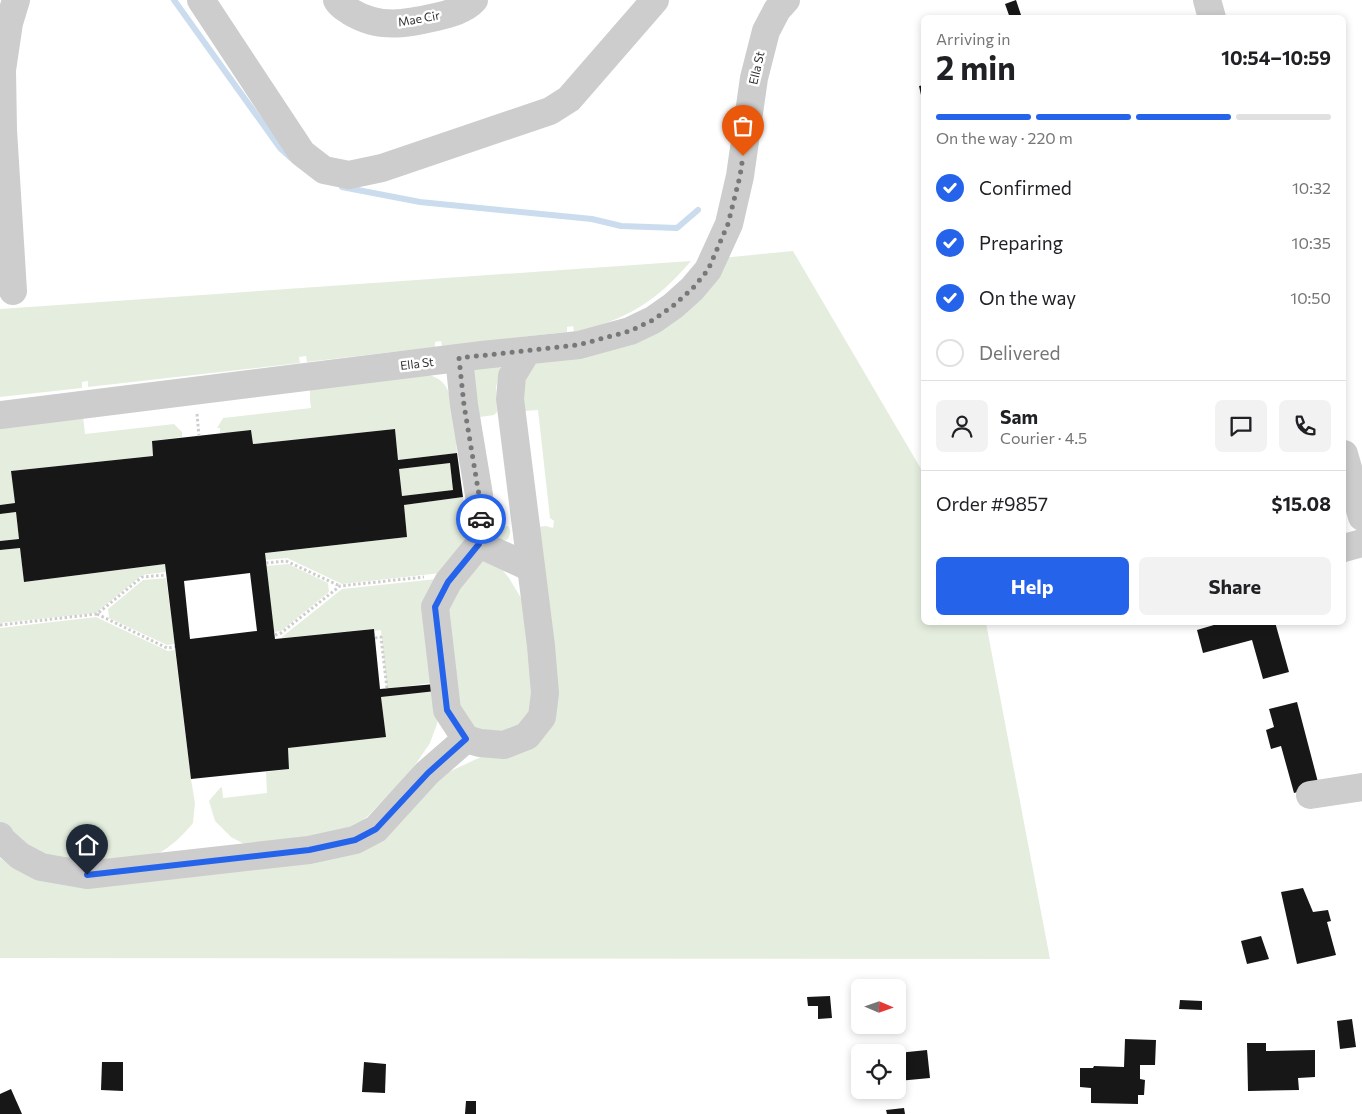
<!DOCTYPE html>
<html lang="en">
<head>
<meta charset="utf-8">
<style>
	body { margin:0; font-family:Commissioner,sans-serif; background:#f2f2f2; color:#202124; height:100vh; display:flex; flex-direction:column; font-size:19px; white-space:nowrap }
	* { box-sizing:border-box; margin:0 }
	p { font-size:16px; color:#757577 }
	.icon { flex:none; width:28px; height:28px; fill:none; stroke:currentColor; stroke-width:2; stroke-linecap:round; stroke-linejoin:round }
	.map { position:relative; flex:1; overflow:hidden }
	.drawer { position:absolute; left:921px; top:15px; width:425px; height:610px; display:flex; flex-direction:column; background:#fff; border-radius:8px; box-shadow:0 2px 8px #0003 }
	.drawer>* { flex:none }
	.needle { width:32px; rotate:92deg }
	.tools { position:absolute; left:851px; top:979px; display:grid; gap:10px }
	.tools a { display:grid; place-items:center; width:55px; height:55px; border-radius:8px; background:#fff; box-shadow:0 2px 8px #0003; font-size:25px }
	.pin { position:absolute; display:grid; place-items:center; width:42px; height:42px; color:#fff; margin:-51px -21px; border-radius:50% 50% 50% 0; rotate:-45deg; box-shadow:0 0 5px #0007 }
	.pin .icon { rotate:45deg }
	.courier { position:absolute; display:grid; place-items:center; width:50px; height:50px; margin:-25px; border:4px solid #2563eb; border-radius:50%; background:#fff; color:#222; box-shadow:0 1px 6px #0007 }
	.overview em { font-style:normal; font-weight:700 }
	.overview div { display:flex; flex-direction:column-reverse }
	.overview { display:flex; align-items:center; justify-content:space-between; height:85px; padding:0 15px }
	h1 { font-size:32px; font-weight:700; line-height:38px }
	.bar { display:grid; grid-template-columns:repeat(4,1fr); gap:8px 5px; align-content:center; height:60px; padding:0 15px }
	.bar i { height:6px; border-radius:4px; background:#e0e0e0 }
	.bar .current { background:#2563eb }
	.bar p { grid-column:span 4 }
	.line { display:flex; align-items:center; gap:12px; padding:0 15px; border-top:1px solid #e0e0e0 }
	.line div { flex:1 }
	.round { display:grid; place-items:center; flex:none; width:52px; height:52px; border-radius:8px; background:#f2f2f2 }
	ol { padding:0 15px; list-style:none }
	li { display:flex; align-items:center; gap:15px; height:55px }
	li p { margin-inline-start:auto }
	li .icon { padding:5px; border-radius:50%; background:#2563eb; color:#fff; stroke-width:4 }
	li:last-child { color:#757577 }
	li i { width:28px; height:28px; border:2px solid #e0e0e0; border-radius:50% }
	.primary-button { display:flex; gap:10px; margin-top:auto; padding:10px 15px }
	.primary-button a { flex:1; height:58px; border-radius:8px; background:#2563eb; color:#fff; font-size:20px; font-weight:700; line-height:58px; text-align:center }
	.primary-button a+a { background:#f2f2f2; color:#202124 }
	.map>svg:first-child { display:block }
	.green { fill:#e5eede }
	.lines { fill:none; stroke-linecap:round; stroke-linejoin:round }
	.stream { stroke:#cadcee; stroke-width:6 }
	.building { fill:#171717; fill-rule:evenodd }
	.path { stroke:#cdcdcd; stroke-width:3; stroke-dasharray:2.5 2.5; stroke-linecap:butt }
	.minor { stroke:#cdcdcd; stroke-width:28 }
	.done { stroke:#787878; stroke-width:5; stroke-dasharray:0 9 }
	.route { stroke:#2563eb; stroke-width:6 }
	.labels { text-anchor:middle; stroke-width:5; stroke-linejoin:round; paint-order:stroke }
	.street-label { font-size:12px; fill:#303030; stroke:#fff }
</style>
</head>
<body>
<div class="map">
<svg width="1362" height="1114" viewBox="0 0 1362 1114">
	<rect width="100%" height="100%" fill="#fff"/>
	<g class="green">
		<polygon points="793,251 924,474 924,622 986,623 1050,959 0,958 0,858 14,868 317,859 436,778 487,754 537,733 537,527 546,526 553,528 554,521 550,518 538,410 524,411 518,389 534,364 541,361 577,356 721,258"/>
		<path d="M 691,261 C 657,301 625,321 574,332 L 573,326 L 567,327 L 567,332 L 442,346 L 441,341 L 435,342 L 435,347 L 307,362 L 306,356 L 299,357 L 300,363 L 88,387 L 88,381 L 82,382 L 82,388 L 0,397 L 0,309 Z"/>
		<path d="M 500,366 L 500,371 L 496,387 L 497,412 L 494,415 L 480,417 L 494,527 L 508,526 C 512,531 510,534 508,539 L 502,542 L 491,538 L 472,374 L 477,367 Z"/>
		<path d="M 423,373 C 430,375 438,377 444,384 C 455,397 456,435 457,453 L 398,460 L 395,429 L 253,444 L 251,430 L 220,434 L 220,428 L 217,428 L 223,418 L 311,408 L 310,400 L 310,388 Z"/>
		<polygon points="83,416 85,434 174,424 182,432 182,437 152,441 153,456 11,471 15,503 0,505 0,422"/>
		<polygon points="450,463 453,490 402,496 399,469"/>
		<polygon points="463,497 466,530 466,540 441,573 342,584 287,558 265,560 265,553 407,537 404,505"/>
		<polygon points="16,512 19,539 0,541 0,514"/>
		<polygon points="20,548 24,582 165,564 166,572 142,575 96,613 0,623 0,550"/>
		<polygon points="482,561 500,567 509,578 524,603 533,701 526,720 523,725 491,736 460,720 444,619 455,583"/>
		<polygon points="288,564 328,583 329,592 281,631 274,632 266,566"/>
		<polygon points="166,578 175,644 167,645 109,618 108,609 143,580"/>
		<polygon points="436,579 428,661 430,683 387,689 381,630 374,631 373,629 282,638 282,637 342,589"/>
		<path d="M 96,617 L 168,651 L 175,650 L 191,779 L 195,803 L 193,823 C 183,835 171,847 157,854 L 81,863 L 48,859 L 9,834 L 0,822 L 0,628 Z"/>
		<polygon points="434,691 438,716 437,724 430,743 411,771 368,816 357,825 339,832 246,845 231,837 215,821 209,801 220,788 222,787 223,798 267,793 266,772 289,769 288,748 386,736 381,697"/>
	</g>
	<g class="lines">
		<g class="stream">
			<polyline points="174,0 280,148 291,158"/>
			<polyline points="342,187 420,202 592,219 621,226 677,228 698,210"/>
		</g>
	</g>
	<g class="building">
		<polygon points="1016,0 1022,18 1010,18 1005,4"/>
		<polygon points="924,85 924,104 923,104 919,86"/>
		<path d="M 395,429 L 398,460 L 457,453 L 463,497 L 404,505 L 407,537 L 265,553 L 275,639 L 374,629 L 380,689 L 435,684 L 436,691 L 381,697 L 386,737 L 288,748 L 289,769 L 191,779 L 165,564 L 24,582 L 20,548 L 0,550 L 0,541 L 19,539 L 16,512 L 0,514 L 0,505 L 15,503 L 11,471 L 153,456 L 152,441 L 251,430 L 253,444 ZM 450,463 L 453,490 L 402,496 L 399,469 ZM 250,573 L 257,631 L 190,639 L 184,581 Z"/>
		<polygon points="1224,622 1275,622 1289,672 1263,679 1252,640 1203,653 1197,630"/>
		<polygon points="1297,702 1319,786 1294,793 1281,746 1271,749 1266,730 1274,727 1269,709"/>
		<polygon points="1303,888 1313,912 1328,910 1331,921 1327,922 1336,955 1297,964 1281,892"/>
		<polygon points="1261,936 1269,959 1247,964 1241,941"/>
		<polygon points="830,996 832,1018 818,1019 818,1006 808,1006 807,997"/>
		<polygon points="1180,1000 1202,1001 1202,1010 1179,1009"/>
		<polygon points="1352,1019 1356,1047 1340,1049 1337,1021"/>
		<polygon points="1125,1039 1156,1040 1155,1065 1140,1065 1140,1079 1145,1080 1144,1095 1138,1095 1138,1104 1091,1103 1091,1088 1080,1087 1080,1068 1093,1068 1094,1066 1124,1067"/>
		<polygon points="1247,1043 1266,1043 1266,1051 1315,1050 1315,1077 1298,1078 1299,1090 1248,1091"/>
		<polygon points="927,1050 930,1078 898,1081 898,1053"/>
		<polygon points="102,1062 123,1062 123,1091 101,1090"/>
		<polygon points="364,1062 386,1064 385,1093 362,1092"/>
		<polygon points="11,1089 22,1114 0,1114 0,1094"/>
		<polygon points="466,1101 476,1101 476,1114 465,1114"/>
		<polygon points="904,1108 905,1114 887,1114 886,1110"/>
	</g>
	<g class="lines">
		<g class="path">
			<polyline points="197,414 199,436"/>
			<polyline points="266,563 286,561 340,586"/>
			<polyline points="97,614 167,648 175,647"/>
			<polyline points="0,625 97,614 142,577 166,575"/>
			<polyline points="275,635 281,633 340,586 424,577"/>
			<polyline points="375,638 381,637 387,689"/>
		</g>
		<g class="minor">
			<polyline points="201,0 302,153 324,170 349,175 382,168 550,111 569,99 655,0"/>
			<path d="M 337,0 C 340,6 345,8 351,12 C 379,29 406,24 436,17 C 449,14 465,10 474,0"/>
			<polyline points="1207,0 1212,18"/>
			<polyline points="13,291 3,130 2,70 9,23 16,0"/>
			<polyline points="459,358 464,405 479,495 481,519 479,544 448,582 435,607 447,710 466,739 480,743 504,745 527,736 542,717 545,693 541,646 510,399 512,376 527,351"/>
			<polyline points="0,415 482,355 579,345 630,331 653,320 673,306 692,289 708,270 729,224 740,176 754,78 766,31 777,10 786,0"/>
			<polyline points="1344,454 1362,517"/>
			<polyline points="479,544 531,568"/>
			<polyline points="1344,548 1362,543"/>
			<polyline points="1310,795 1362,787"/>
			<polyline points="0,836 2,840 20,856 41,867 87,875 309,850 355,840 376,829 427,773 466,739"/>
		</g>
	</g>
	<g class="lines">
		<polyline class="done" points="481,519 479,495 464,405 459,358 578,345 630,331 653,320 673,306 692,289 708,270 728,224 740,176 743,156"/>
		<polyline class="route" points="87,875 309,850 355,840 376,829 428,773 466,739 447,710 435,607 448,582 479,544 481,519"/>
	</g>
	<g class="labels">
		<g class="street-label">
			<text transform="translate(419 19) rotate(-10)" y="4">Mae Cir</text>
			<text transform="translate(757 68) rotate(-77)" y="4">Ella St</text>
			<text transform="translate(417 364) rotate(-7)" y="4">Ella St</text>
		</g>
	</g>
</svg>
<div class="tools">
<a><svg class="needle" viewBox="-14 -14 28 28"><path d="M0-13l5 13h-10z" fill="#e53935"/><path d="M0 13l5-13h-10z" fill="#757577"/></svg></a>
<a><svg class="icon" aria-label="locate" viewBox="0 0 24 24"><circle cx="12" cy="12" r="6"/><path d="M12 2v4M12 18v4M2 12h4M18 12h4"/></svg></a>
</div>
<div class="pin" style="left:743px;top:156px;background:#ea580c"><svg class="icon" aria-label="bag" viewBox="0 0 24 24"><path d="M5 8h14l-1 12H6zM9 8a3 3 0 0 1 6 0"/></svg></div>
<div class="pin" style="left:87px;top:875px;background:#1f2937"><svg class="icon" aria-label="home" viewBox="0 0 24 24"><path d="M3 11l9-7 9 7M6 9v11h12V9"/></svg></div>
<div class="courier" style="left:481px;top:519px"><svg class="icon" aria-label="car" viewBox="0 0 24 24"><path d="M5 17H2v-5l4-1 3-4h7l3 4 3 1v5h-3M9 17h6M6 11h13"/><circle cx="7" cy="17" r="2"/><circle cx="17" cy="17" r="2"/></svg></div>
<section class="drawer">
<div class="overview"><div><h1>2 min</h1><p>Arriving in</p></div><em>10:54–10:59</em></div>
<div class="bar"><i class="current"></i><i class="current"></i><i class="current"></i><i></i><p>On the way · 220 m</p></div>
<ol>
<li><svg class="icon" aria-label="check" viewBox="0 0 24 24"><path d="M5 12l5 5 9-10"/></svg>Confirmed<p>10:32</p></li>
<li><svg class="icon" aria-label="check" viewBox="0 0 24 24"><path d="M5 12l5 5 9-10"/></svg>Preparing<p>10:35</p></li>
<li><svg class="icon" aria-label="check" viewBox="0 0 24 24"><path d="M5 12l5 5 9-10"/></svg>On the way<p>10:50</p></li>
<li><i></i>Delivered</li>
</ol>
<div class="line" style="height:90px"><a class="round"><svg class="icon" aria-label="person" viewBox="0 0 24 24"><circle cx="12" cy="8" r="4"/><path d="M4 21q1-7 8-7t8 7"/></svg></a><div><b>Sam</b><p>Courier · 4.5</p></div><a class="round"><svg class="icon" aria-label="chat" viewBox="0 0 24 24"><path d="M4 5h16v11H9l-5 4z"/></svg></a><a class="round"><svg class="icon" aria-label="phone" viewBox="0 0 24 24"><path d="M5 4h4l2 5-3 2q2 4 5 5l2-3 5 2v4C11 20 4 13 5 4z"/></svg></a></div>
<div class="line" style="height:65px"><div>Order #9857</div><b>$15.08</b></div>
<div class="primary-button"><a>Help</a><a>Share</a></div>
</section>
</div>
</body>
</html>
